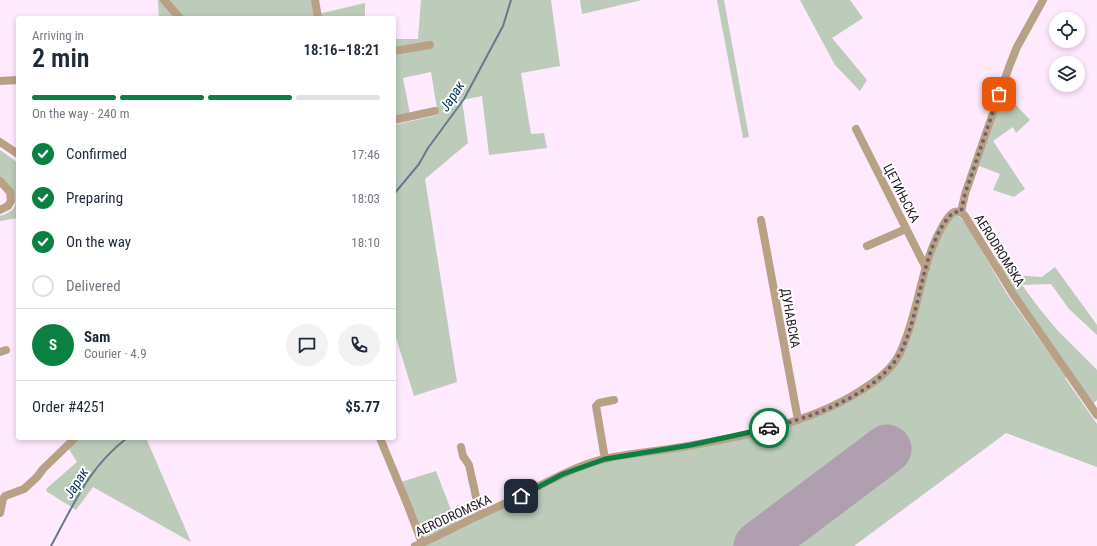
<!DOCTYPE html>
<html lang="en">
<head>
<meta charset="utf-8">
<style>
	body { margin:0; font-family:"Roboto Condensed",sans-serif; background:#f2f2f3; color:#1f2937; height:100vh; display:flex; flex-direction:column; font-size:15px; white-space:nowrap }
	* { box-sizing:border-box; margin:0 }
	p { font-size:13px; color:#747a83 }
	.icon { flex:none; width:22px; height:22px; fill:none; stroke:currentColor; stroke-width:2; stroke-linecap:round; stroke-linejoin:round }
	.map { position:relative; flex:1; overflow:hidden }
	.details { position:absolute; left:16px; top:16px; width:380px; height:424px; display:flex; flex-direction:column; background:#fff; border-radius:4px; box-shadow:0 2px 6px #0003 }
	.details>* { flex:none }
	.fabs { position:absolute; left:1049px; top:12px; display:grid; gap:8px }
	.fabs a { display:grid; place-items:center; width:36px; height:36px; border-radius:50%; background:#fff; box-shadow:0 2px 6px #0003; font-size:20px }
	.pin { position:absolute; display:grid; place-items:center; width:34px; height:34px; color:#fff; margin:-17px; border-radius:8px; box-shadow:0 2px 6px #0006 }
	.courier { position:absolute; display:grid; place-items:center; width:40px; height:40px; margin:-20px; border:3px solid #0b8043; border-radius:50%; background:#fff; color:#222; box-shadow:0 1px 5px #0007 }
	.overview em { font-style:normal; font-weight:600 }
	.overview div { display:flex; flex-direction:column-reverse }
	.overview { display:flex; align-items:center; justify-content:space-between; height:68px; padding:0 16px }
	h1 { font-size:26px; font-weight:600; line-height:30px }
	.bar { display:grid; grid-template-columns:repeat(4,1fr); gap:6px 4px; align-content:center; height:48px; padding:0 16px }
	.bar i { height:5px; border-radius:3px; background:#e0e1e3 }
	.bar .active { background:#0b8043 }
	.bar p { grid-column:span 4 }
	.line { display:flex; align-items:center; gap:10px; padding:0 16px; border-top:1px solid #e0e1e3 }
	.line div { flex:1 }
	.round { display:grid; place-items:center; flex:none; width:42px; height:42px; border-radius:21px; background:#f2f2f3 }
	ol { padding:0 16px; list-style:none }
	li { display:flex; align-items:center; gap:12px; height:44px }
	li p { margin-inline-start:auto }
	li .icon { padding:4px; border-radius:50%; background:#0b8043; color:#fff; stroke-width:4 }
	li:last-child { color:#747a83 }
	li i { width:22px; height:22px; border:2px solid #e0e1e3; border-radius:50% }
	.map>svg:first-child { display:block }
	.green { fill:#bccbba }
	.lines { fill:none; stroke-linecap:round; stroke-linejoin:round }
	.stream { stroke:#69798c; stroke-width:2 }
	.runway { stroke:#b09faf; stroke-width:49 }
	.minor { stroke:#b9a186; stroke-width:8 }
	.done { stroke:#6f626f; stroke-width:4; stroke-dasharray:0 7.2 }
	.route { stroke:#0b8043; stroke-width:5 }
	.labels { text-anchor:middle; stroke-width:4; stroke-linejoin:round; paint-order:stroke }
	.street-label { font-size:13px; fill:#221922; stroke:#fefefe }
	.water-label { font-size:14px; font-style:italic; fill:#023354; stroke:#fefefe }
</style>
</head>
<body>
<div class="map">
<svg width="1097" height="546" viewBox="0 0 1097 546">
	<rect width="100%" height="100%" fill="#fee9fd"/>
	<g class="green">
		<polygon points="158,0 311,0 314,15 365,3 365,18 159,18"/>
		<polygon points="421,0 551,0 560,66 521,73 531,134 544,133 547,148 489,155 482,96 462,100 468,143 425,179 457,382 414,396 394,331 394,125 438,115 431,72 403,78 410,114 394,117 394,39 418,39"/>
		<polygon points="580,0 642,0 582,14"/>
		<polygon points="717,0 724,0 749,137 743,138"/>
		<polygon points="800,0 850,0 863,18 832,38 867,80 860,91 835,65"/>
		<polygon points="1003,96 1017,106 1030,120 1016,133 1013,127 993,141 1025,189 1014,197 993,190 1000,174 979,166"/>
		<path d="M 0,150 L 18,163 L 18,218 L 0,221 L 0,216 C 28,208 12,191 0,177 Z"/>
		<polygon points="957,214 966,224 1007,294 1066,377 1065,378 1097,424 1097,467 1006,433 854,546 420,546 567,475 597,464 806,421 897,363 909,342 916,321 925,282 940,236 951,218"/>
		<path d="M 996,263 C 1005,263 1009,269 1014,275 L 1042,277 L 1055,267 L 1097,325 L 1097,335 L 1069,309 L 1051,284 L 1022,285 L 1039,308 L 1058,331 L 1097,370 L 1097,400 L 1093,404 Z"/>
		<polygon points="76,438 146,438 191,542 93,487 76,510 46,491 47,488 77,462 67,446"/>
		<polygon points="436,471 456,523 425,537 423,537 401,482"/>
	</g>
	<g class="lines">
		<g class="stream">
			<polyline points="394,194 419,164 428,148 464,99 503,26 511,0"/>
			<path d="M 51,546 C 74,504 88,468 127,438"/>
		</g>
		<polyline class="runway" points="758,546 887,449"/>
		<g class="minor">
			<polyline points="164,0 180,18"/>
			<polyline points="315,0 318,18"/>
			<polyline points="394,51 430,45"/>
			<polyline points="0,81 18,80"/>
			<polyline points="394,120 435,111"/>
			<polyline points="856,129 926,268"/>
			<polyline points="0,142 18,154"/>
			<polyline points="0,181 10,192 11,201 8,206 0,210"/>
			<polyline points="961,212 965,194 1009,67 1017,47 1043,0"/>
			<polyline points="761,220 798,420"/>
			<polyline points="867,246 906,229"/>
			<polyline points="0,352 6,350"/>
			<polyline points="380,438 408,506 422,543"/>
			<polyline points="461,447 463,456 469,465 480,515"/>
			<polyline points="605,459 596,406 599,403 614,400"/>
			<polyline points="0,513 3,499 5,496 24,489 37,477 43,469 75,438"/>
			<path d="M 415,546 C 434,538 453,528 471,519 C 486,512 501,506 515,498 C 544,484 572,467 604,459 C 625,454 648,452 669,449 C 731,439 807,425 860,391 C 876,381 892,370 900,353 C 920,311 920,262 945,222 C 947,219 950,214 954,212 C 957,211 958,211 961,212 L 965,216 L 1013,294 L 1097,415"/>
		</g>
	</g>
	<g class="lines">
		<path class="done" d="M 769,428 C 812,417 875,395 899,355 C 911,335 918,297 924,274 C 929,255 938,225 954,212 L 961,212 L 965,194 L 999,94"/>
		<polyline class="route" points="521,496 563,474 605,459 691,445 769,428"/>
	</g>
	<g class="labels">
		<g class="street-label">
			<text transform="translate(902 193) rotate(63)" y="5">ЦЕТИЊСКА</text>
			<text transform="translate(1000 250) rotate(58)" y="5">AERODROMSKA</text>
			<text transform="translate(791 318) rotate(80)" y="5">ДУНАВСКА</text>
			<text transform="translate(453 515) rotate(-25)" y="5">AERODROMSKA</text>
		</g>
		<g class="water-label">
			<text transform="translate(452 96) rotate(-57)" y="5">Јарак</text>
			<text transform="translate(76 483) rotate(-58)" y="5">Јарак</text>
		</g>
	</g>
</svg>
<div class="fabs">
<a><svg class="icon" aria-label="locate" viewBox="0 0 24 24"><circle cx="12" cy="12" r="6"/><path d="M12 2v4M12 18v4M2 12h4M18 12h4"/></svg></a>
<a><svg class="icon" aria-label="layers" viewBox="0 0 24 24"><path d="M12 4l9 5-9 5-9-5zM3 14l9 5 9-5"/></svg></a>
</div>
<div class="pin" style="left:999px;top:94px;background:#ea580c"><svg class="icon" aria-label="bag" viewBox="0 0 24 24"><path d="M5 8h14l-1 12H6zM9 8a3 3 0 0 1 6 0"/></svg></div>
<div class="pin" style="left:521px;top:496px;background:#1f2937"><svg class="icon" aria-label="home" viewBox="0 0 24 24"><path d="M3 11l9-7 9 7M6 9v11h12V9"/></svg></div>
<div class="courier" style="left:769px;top:428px"><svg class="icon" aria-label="car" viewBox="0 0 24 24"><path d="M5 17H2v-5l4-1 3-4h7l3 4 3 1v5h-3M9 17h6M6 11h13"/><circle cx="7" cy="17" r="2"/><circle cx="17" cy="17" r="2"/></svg></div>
<section class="details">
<div class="overview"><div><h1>2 min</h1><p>Arriving in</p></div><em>18:16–18:21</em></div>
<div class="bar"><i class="active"></i><i class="active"></i><i class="active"></i><i></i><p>On the way · 240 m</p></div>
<ol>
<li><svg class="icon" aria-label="check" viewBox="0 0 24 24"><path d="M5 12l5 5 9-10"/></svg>Confirmed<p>17:46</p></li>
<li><svg class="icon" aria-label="check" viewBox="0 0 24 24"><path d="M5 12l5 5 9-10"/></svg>Preparing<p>18:03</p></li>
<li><svg class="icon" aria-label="check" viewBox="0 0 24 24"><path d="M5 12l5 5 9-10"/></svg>On the way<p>18:10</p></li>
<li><i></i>Delivered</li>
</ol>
<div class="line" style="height:72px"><b class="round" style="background:#0b8043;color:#fff">S</b><div><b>Sam</b><p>Courier · 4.9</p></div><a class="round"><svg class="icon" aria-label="chat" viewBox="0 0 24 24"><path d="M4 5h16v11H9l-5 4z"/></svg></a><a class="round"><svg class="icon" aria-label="phone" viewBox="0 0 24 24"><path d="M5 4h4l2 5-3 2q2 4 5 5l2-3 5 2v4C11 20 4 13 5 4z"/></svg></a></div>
<div class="line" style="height:52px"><div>Order #4251</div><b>$5.77</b></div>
</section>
</div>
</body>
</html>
